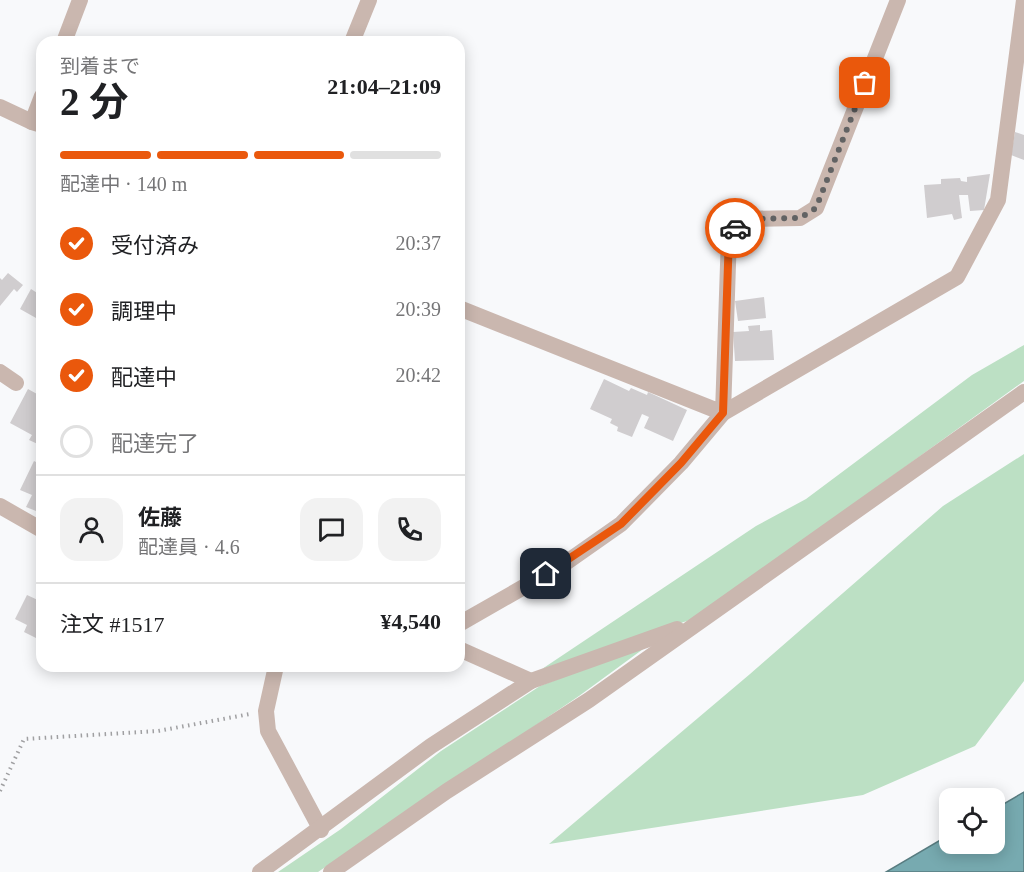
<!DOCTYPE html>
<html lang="ja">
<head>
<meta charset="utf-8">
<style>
	body { margin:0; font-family:"Times New Roman","Noto Sans JP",serif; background:#f2f2f2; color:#202124; height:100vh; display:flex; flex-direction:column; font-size:22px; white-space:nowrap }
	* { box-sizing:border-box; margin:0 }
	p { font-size:20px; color:#757577 }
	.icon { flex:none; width:33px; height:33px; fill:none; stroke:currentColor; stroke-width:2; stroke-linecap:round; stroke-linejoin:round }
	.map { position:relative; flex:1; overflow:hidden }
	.drawer { position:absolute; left:36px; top:36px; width:429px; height:636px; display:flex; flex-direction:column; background:#fff; border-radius:18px; box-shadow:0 3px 15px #0003 }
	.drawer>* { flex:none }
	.fabs { position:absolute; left:939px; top:788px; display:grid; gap:12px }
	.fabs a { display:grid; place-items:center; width:66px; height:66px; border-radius:12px; background:#fff; box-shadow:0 3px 15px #0003; font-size:30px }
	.pin { position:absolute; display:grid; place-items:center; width:51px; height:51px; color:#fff; margin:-26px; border-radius:12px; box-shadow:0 3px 9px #0006 }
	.courier { position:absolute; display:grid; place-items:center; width:60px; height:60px; margin:-30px; border:4px solid #ea580c; border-radius:50%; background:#fff; color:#222; box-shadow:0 2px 8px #0007 }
	.overview em { font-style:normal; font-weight:700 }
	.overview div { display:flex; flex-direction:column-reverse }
	.overview { display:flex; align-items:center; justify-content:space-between; height:102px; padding:0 24px }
	h1 { font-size:39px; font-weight:700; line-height:45px }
	.bar { display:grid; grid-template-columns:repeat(4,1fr); gap:9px 6px; align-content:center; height:72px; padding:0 24px }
	.bar i { height:8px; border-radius:4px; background:#e0e0e0 }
	.bar .current { background:#ea580c }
	.bar p { grid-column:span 4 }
	.line { display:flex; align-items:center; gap:15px; padding:0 24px; border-top:2px solid #e0e0e0 }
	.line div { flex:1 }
	.round { display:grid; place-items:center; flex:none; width:63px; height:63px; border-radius:18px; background:#f2f2f2 }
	ol { padding:0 24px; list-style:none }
	li { display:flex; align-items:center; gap:18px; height:66px }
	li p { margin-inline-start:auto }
	li .icon { padding:6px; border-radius:50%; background:#ea580c; color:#fff; stroke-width:4 }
	li:last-child { color:#757577 }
	li i { width:33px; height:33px; border:3px solid #e0e0e0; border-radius:50% }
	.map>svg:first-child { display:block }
	.green { fill:#bce0c4 }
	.water { fill:#77aab0; stroke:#587c80; stroke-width:1.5 }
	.building { fill:#d0cdcf }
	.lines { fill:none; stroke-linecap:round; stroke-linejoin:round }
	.path { stroke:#a0a0a2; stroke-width:4; stroke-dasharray:1.5 4.5; stroke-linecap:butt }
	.minor { stroke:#cab7af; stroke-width:16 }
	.done { stroke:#616263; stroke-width:6; stroke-dasharray:0 10.8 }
	.route { stroke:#ea580c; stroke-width:8 }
</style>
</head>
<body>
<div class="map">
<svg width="1024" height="872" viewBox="0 0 1024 872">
	<rect width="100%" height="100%" fill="#f8f9fb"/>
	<g class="green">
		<polygon points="1024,345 1024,381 696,618 542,669 756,526 806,499 972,375"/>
		<polygon points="1024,454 1024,681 975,746 863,795 549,844 750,674 943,506"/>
		<polygon points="650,644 579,696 318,872 278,872 341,829 441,751 540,686"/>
	</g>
	<polygon class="water" points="1024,792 1024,872 886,872 949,835 950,843 994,843 995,809"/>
	<g class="building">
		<polygon points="1015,132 1024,135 1024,160 1011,155"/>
		<polygon points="990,174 984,210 970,211 968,195 959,195 962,218 954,220 952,214 927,218 924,185 941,184 941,179 960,178 961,181 967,182 967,177"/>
		<polygon points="8,273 23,285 17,292 14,289 0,306 0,278 2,280"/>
		<polygon points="31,289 42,296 42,308 36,318 20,309"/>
		<polygon points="764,297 766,318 738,321 735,301"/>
		<polygon points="760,325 760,331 772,330 774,360 735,361 733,332 749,331 748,326"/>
		<polygon points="604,379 629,391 631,388 647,395 648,392 687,410 673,441 644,428 649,417 642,414 632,437 617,431 618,427 610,423 612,419 590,409"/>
		<polygon points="28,389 37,394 39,391 42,393 42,446 29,440 32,435 10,423"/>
		<polygon points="34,461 42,465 42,498 36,511 26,507 32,495 20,490"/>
		<polygon points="27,595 40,601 39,604 42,606 42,641 24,632 27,625 15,619"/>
	</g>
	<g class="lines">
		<polyline class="path" points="0,791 24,739 158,731 250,714"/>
		<g class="minor">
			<polyline points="64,42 80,0"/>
			<polyline points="352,42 369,0"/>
			<polyline points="42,96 32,122 42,125"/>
			<polyline points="0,107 32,122"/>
			<polyline points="459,308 723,413 729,235 741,219 800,218 816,208 898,0"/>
			<polyline points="0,372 16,383"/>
			<polyline points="0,506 42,530"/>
			<polyline points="459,624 564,564 621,524 681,463 723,413 957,277 998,200 1024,0"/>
			<polyline points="459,649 531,681"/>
			<polyline points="276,666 266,711 268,731 321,830"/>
			<polyline points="260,872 431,746 531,681 677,629"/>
			<polyline points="331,872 447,791 589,700 1024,392"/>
		</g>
	</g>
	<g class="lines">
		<polyline class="done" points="735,228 741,219 800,218 816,208 865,83"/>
		<polyline class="route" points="546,574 621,524 681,463 723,413 729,235 735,228"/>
	</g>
</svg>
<div class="fabs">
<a><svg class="icon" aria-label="locate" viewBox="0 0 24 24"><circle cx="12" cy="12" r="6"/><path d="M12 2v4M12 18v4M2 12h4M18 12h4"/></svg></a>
</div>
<div class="pin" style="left:865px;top:83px;background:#ea580c"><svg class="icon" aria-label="bag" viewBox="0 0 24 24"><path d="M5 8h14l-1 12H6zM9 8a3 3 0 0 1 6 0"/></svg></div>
<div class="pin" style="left:546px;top:574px;background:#1f2937"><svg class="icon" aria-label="home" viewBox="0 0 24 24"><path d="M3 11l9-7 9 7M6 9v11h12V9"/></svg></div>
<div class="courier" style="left:735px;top:228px"><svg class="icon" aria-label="car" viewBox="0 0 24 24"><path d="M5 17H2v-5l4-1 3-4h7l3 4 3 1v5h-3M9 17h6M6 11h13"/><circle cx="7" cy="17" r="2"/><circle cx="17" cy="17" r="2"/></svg></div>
<section class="drawer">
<div class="overview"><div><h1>2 分</h1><p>到着まで</p></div><em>21:04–21:09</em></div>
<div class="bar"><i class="current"></i><i class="current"></i><i class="current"></i><i></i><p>配達中 · 140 m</p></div>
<ol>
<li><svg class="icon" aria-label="check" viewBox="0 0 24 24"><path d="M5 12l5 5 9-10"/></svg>受付済み<p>20:37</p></li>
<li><svg class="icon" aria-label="check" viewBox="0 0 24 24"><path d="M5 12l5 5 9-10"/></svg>調理中<p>20:39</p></li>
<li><svg class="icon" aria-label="check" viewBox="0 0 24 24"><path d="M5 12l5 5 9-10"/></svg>配達中<p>20:42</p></li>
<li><i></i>配達完了</li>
</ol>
<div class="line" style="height:108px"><a class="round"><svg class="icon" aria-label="person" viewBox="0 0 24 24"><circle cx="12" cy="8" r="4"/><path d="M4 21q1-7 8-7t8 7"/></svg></a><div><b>佐藤</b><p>配達員 · 4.6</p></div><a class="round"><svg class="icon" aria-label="chat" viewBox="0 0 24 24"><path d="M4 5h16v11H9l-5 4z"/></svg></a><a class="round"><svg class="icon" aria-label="phone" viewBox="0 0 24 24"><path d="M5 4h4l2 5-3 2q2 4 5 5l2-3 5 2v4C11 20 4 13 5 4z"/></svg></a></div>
<div class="line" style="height:78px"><div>注文 #1517</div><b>¥4,540</b></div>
</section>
</div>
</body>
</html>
